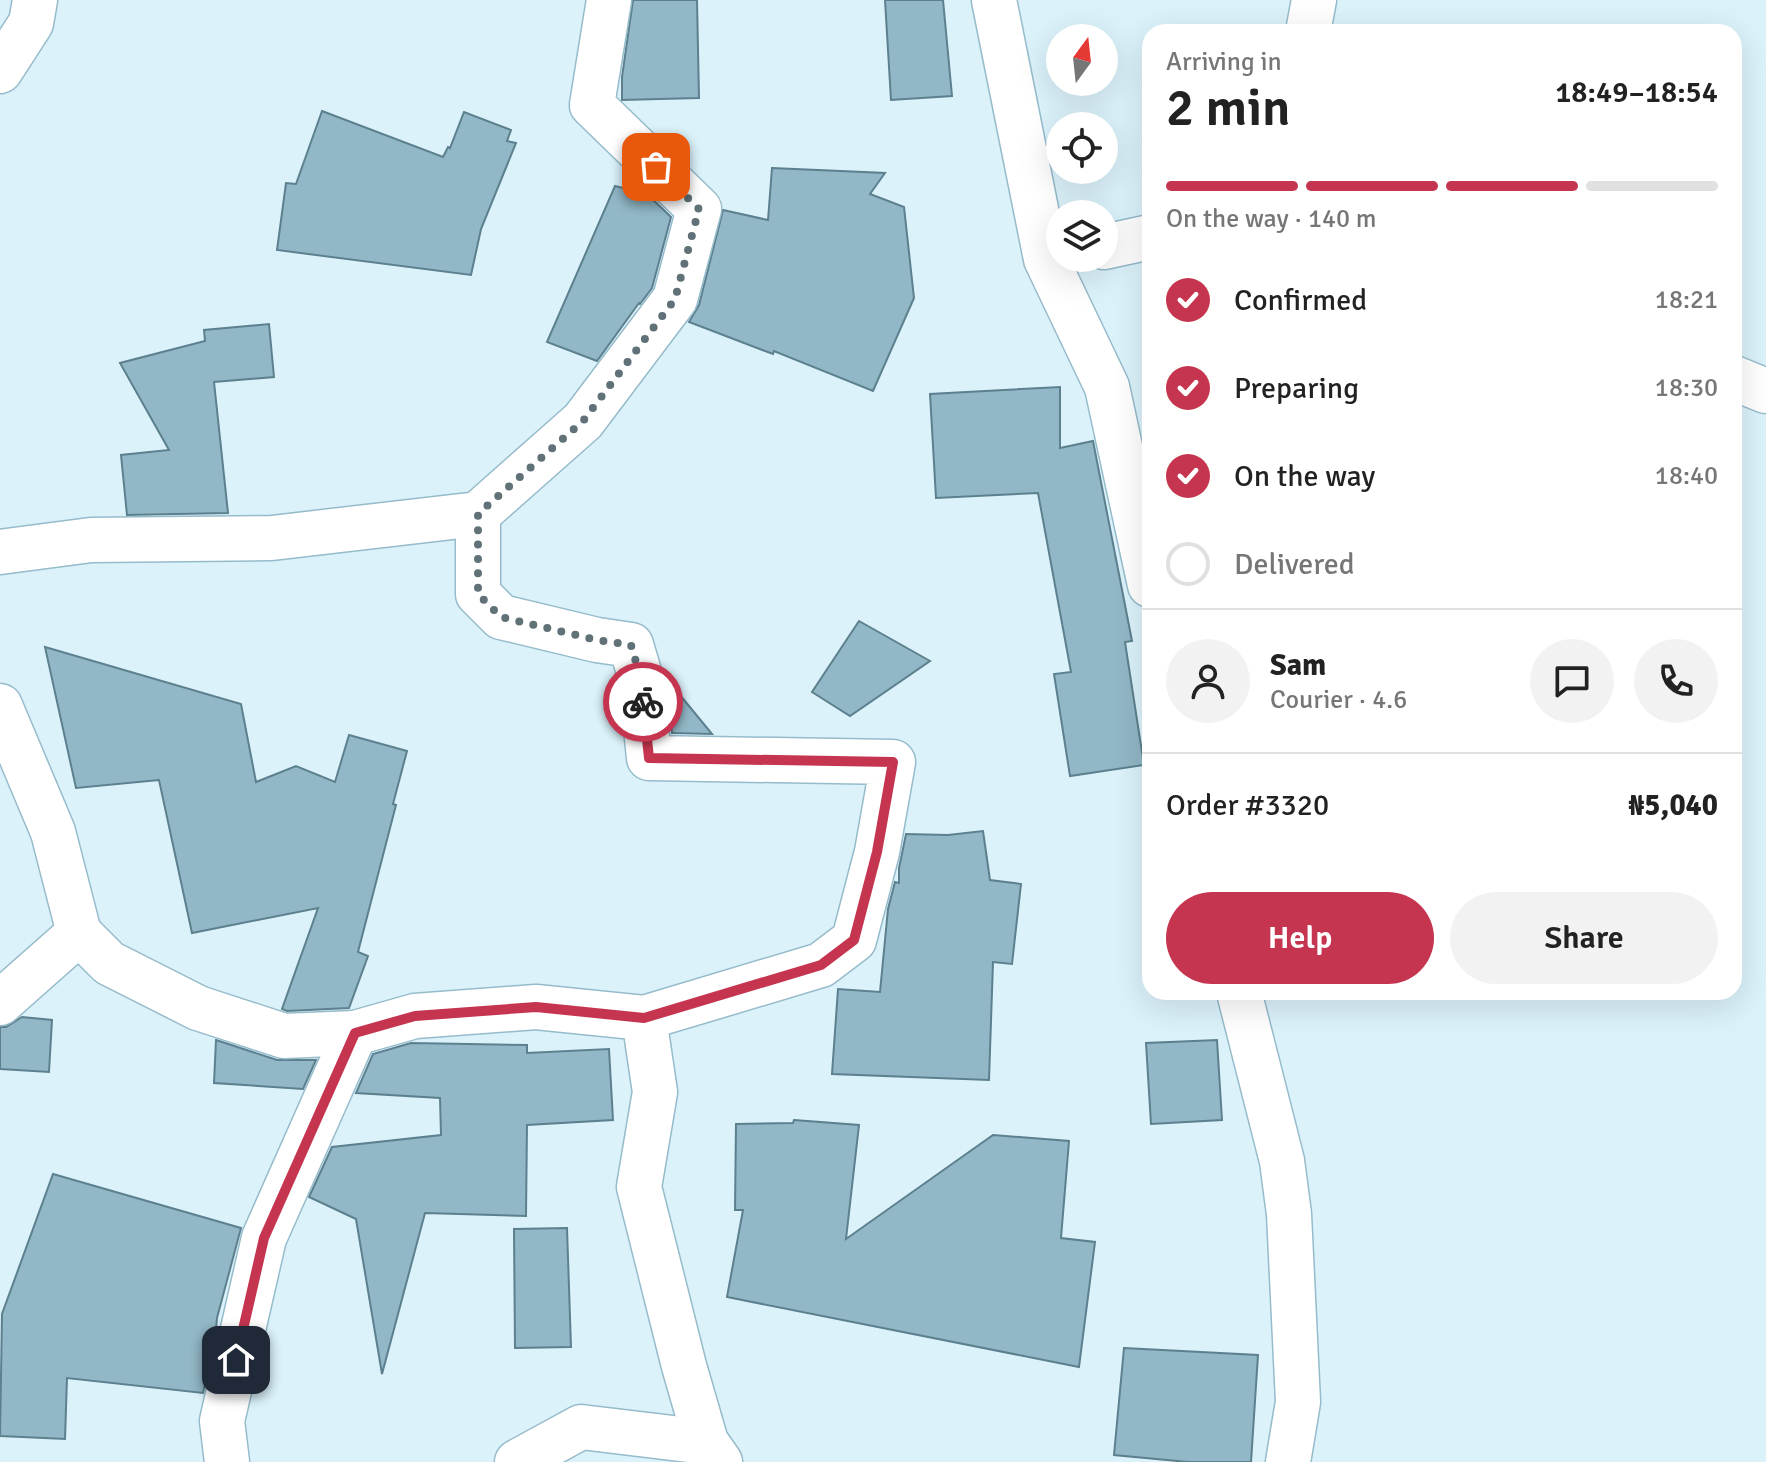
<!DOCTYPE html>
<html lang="en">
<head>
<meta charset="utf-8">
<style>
	body { margin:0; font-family:Signika,sans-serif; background:#f2f2f2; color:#222; height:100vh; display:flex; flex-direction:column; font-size:30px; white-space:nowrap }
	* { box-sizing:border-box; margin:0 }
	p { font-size:26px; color:#767676 }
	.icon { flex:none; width:44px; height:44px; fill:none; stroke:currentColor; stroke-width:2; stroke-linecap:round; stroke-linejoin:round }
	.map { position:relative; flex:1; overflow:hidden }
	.panel { position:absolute; left:1142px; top:24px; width:600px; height:976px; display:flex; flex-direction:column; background:#fff; border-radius:24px; box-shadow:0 8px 32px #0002 }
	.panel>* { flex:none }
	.needle { width:52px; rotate:15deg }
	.controls { position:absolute; left:1046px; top:24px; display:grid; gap:16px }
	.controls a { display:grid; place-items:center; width:72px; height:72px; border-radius:50%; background:#fff; box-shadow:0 8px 32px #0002; font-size:40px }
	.pin { position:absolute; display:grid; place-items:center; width:68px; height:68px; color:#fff; margin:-34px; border-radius:16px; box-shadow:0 4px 12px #0006 }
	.courier { position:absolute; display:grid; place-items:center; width:80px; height:80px; margin:-40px; border:6px solid #c63550; border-radius:50%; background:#fff; color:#222; box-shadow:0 2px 10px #0007 }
	.overview em { font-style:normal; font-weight:600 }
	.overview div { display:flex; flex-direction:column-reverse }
	.overview { display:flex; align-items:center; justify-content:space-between; height:136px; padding:0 24px }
	h1 { font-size:52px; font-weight:600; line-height:60px }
	.bar { display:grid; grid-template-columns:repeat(4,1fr); gap:12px 8px; align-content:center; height:96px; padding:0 24px }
	.bar i { height:10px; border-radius:6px; background:#e0e0e0 }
	.bar .active { background:#c63550 }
	.bar p { grid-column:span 4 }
	.line { display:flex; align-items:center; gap:20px; padding:0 24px; border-top:2px solid #e0e0e0 }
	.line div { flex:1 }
	.round { display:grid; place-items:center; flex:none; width:84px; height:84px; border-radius:42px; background:#f2f2f2 }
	ol { padding:0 24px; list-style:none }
	li { display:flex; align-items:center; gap:24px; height:88px }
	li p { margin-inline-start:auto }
	li .icon { padding:8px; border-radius:50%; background:#c63550; color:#fff; stroke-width:4 }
	li:last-child { color:#767676 }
	li i { width:44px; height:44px; border:4px solid #e0e0e0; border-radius:50% }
	.cta { display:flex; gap:16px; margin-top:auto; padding:16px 24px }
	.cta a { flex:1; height:92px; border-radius:48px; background:#c63550; color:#fff; font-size:32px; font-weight:600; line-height:92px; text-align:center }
	.cta a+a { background:#f2f2f2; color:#222 }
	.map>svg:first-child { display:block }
	.building { fill:#92b7c6; stroke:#5c808e; stroke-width:2 }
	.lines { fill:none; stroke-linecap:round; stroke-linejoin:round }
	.minor-casing { stroke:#96bbcb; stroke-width:47 }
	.minor { stroke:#fff; stroke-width:44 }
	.done { stroke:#607178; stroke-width:8; stroke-dasharray:0 14.4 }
	.route { stroke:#c63550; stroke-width:10 }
</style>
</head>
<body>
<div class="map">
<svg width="1766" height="1462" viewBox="0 0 1766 1462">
	<rect width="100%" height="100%" fill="#dbf2fb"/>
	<g class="building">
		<polygon points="633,0 697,0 699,98 622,100 622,77"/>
		<polygon points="885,0 943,0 952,96 891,100"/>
		<polygon points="322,111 443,157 448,147 450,148 464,112 511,130 507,141 516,143 481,229 471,275 277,250 286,183 296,184"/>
		<polygon points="772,168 885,173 870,194 904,207 914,298 873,391 774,351 773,354 689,322 699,305 723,210 768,220"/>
		<polygon points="615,186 647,194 671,217 652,288 640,304 639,303 597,361 547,342"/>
		<polygon points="269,324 274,377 214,382 228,513 127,515 121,455 169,450 120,363 205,341 204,330"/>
		<polygon points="1060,387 1060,448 1093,441 1132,641 1125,642 1144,765 1070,776 1054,674 1071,672 1038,493 936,498 930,394"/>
		<polygon points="859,621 930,661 850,716 812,692"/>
		<polygon points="45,647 241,704 256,782 296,766 335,782 349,735 407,751 393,804 396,805 358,952 368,956 349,1008 287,1011 282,1009 318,908 192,933 159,780 76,788"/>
		<polygon points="666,678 712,734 672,733"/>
		<polygon points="983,831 990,880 1021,884 1012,964 993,962 989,1080 832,1074 838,989 880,992 888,909 895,882 899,883 899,868 906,834 948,835"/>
		<polygon points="22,1017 52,1020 49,1072 0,1069 0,1027 6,1027"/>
		<polygon points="216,1040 277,1060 316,1060 303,1089 214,1083"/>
		<polygon points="1217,1040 1222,1120 1151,1124 1146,1043"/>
		<polygon points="411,1043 527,1045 527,1053 609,1049 613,1120 527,1125 526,1216 425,1213 382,1374 356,1219 309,1197 332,1147 441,1135 440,1098 356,1093 373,1054"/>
		<polygon points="794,1120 859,1125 846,1239 993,1135 1069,1141 1061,1238 1095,1242 1079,1367 727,1297 743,1210 735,1210 736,1124 793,1123"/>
		<polygon points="53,1174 241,1228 217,1318 215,1341 203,1393 67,1378 65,1439 0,1436 2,1314"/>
		<polygon points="567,1228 571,1347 515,1348 514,1229"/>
		<polygon points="1124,1348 1258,1355 1251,1462 1188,1462 1114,1455"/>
	</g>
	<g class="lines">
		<g class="minor-casing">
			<g id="minor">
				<polyline points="994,0 1046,259 1107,387 1150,585"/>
				<polyline points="1308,32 1314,0"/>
				<polyline points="0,71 31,23 35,0"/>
				<polyline points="1104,247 1150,237"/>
				<polyline points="1734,378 1766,391"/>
				<polyline points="478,514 478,594 501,617 597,640 631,645 641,679 649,758 893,762 877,852 854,940 821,965 644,1018"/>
				<polyline points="0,552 91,540 272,538 478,514 583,421 675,299 699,209 592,105 609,0"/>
				<polyline points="0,706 53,832 79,933 109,963 198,1008 284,1036 355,1033 415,1016 536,1007 644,1018 655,1092 639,1187 684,1366 706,1442 720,1462"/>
				<polyline points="1239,992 1282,1161 1289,1214 1298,1402 1288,1462"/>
				<polyline points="0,1003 79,933"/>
				<polyline points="227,1462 222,1421 264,1238 355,1033"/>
				<polyline points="517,1462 581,1427 706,1442"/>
			</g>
		</g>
		<use href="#minor" class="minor"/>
	</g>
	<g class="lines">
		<polyline class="done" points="643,702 641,679 631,645 597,640 501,617 478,594 478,514 583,421 675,299 699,209 656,167"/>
		<polyline class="route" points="236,1360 264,1238 355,1033 415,1016 536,1007 644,1018 821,965 854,940 877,852 893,762 649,758 643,702"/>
	</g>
</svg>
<div class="controls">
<a><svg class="needle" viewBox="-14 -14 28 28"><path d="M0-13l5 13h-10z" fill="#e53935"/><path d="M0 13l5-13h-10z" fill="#767676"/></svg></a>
<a><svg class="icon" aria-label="locate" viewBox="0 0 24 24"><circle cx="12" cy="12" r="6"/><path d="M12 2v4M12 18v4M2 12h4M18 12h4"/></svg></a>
<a><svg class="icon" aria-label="layers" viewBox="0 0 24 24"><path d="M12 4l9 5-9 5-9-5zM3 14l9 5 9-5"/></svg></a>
</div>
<div class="pin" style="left:656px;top:167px;background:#ea580c"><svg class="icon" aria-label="bag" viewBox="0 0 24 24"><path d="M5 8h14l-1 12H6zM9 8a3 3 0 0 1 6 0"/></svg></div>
<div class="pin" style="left:236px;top:1360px;background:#1f2937"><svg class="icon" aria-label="home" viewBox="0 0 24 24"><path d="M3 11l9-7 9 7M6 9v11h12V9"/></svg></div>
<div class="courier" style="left:643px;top:702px"><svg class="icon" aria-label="bike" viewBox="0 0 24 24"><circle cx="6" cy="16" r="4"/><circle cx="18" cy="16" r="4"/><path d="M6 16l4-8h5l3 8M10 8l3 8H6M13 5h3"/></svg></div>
<section class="panel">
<div class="overview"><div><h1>2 min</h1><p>Arriving in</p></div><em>18:49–18:54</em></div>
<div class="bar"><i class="active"></i><i class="active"></i><i class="active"></i><i></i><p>On the way · 140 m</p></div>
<ol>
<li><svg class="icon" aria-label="check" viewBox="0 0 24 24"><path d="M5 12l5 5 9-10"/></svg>Confirmed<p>18:21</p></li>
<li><svg class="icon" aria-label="check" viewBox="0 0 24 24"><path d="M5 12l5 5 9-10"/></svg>Preparing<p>18:30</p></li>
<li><svg class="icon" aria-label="check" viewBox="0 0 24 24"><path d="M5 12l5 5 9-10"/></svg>On the way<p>18:40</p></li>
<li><i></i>Delivered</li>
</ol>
<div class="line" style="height:144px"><a class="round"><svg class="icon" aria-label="person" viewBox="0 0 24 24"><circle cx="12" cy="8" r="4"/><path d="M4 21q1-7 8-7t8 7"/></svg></a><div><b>Sam</b><p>Courier · 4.6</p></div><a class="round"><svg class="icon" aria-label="chat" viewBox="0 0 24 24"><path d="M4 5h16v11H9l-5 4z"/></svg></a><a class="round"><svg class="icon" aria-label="phone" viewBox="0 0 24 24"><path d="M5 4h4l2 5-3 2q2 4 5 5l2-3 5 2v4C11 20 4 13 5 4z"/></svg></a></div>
<div class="line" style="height:104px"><div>Order #3320</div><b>₦5,040</b></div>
<div class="cta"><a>Help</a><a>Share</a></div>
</section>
</div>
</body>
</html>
